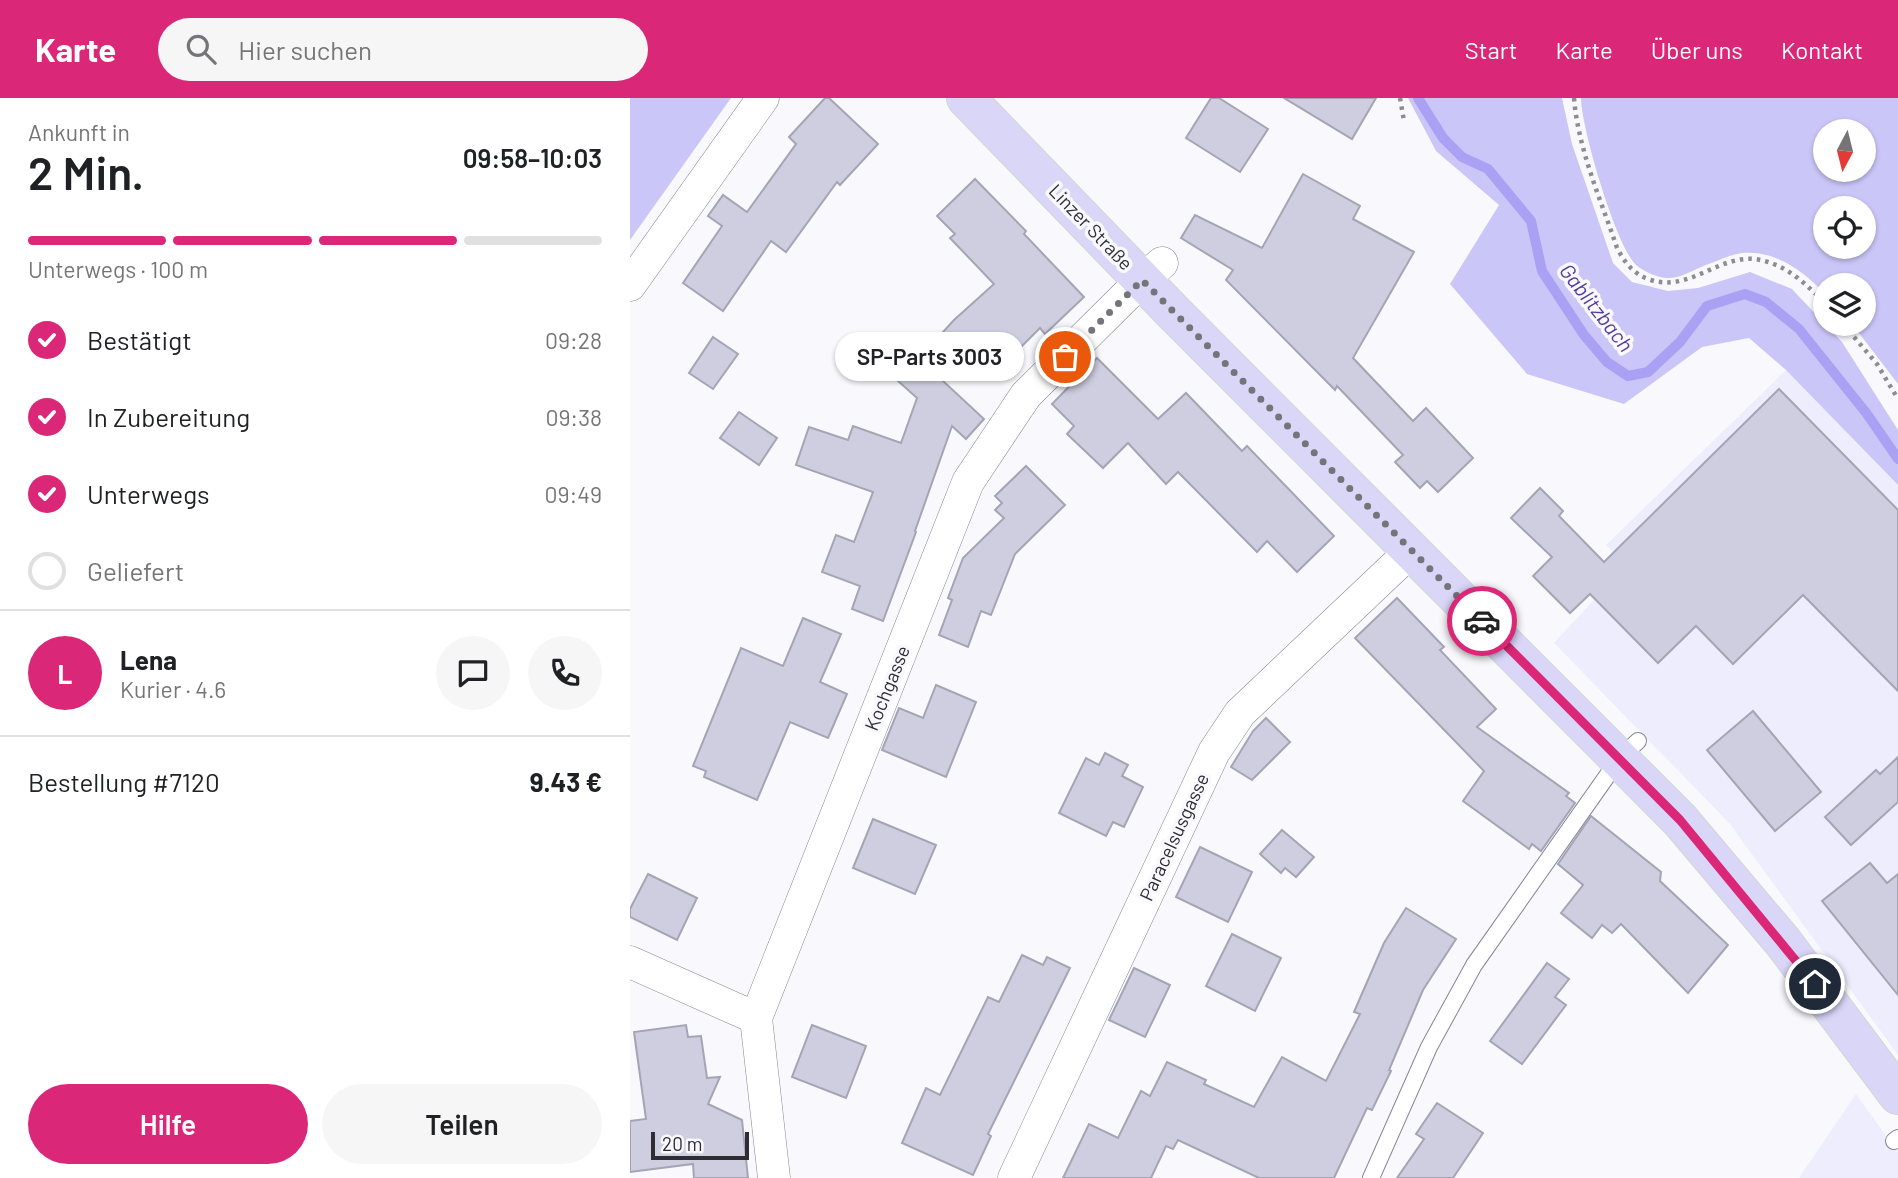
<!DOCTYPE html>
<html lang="de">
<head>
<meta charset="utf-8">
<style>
	body { margin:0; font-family:Barlow,sans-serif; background:#f6f6f6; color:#202124; height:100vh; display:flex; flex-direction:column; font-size:26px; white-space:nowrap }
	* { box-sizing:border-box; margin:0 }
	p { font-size:23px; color:#757577 }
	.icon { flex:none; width:38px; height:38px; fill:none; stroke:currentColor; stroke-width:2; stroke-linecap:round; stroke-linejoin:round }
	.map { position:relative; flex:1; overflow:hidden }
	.side { display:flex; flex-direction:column; background:#fff; width:630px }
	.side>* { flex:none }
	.needle { width:46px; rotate:187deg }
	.tools { position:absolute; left:1183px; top:21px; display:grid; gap:14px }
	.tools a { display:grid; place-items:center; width:63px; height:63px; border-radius:50%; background:#fff; box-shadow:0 2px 5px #0004; font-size:35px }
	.scale { position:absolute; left:21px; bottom:18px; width:98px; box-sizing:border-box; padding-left:7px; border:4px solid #2e2d34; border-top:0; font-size:19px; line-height:24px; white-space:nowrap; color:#2e2d34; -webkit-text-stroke:5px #f9f9fd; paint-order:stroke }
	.pin { position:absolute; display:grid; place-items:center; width:60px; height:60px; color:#fff; margin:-30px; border:4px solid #fff; border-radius:50%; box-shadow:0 2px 7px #0007 }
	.courier { position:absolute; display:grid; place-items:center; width:70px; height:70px; margin:-35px; border:5px solid #db2777; border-radius:50%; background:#fff; color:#222; box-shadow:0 2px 9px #0007 }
	.bubble { position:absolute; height:49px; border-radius:24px; background:#fff; box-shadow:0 2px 5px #0004; font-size:23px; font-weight:600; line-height:49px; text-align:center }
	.overview em { font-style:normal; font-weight:600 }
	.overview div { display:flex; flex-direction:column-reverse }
	.overview { display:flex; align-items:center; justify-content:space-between; height:119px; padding:0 28px }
	h1 { font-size:46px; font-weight:600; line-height:52px }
	.bar { display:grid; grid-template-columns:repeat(4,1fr); gap:10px 7px; align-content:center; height:84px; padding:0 28px }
	.bar i { height:9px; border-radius:5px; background:#e0e0e0 }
	.bar .active { background:#db2777 }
	.bar p { grid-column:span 4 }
	.line { display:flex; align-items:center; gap:18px; padding:0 28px; border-top:2px solid #e0e0e0 }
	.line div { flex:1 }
	.round { display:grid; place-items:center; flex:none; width:74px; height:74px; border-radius:37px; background:#f6f6f6 }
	ol { padding:0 28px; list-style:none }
	li { display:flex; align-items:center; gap:21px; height:77px }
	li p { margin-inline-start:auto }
	li .icon { padding:7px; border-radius:50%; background:#db2777; color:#fff; stroke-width:4 }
	li:last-child { color:#757577 }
	li i { width:38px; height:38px; border:4px solid #e0e0e0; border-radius:50% }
	.button { display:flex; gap:14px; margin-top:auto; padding:14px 28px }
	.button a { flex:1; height:80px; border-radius:42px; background:#db2777; color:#fff; font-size:28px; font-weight:600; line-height:80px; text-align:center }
	.button a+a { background:#f6f6f6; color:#202124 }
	header { display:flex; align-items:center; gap:42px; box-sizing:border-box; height:98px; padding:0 35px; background:#db2777; color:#fff }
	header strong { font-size:33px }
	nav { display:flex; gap:38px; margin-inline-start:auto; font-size:24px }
	.search { width:490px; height:63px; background:#f6f6f6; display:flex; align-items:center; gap:18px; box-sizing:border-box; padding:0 24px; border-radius:38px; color:#757577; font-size:26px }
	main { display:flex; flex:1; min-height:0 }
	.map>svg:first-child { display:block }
	.built { fill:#eeedfd }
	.green { fill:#cac6f8; fill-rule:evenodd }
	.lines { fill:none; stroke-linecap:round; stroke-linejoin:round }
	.stream { stroke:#aaa0f4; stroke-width:10 }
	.building { fill:#cfcee0; stroke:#a5a4b5; stroke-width:2 }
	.service-casing { stroke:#868596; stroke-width:18 }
	.minor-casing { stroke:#868596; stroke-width:33 }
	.primary-casing { stroke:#d5d5d6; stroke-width:40 }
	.path { stroke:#8c8c91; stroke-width:4.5; stroke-dasharray:3.5 5; stroke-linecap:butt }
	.service { stroke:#fff; stroke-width:16 }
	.minor { stroke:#fff; stroke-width:32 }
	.primary { stroke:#d9d6f8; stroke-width:38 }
	.done { stroke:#75747a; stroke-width:7; stroke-dasharray:0 12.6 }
	.route { stroke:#db2777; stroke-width:9 }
	.labels { text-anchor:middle; stroke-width:7; stroke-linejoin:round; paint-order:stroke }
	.street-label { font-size:19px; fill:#2e2d34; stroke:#f9f9fd }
	.water-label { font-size:21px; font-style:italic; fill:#513c9d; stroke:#f9f9fd }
</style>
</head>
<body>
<header>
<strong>Karte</strong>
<div class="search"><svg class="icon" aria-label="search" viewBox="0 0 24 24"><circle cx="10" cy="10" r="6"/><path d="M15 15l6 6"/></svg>Hier suchen</div>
<nav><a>Start</a><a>Karte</a><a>Über uns</a><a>Kontakt</a></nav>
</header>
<main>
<section class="side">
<div class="overview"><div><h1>2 Min.</h1><p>Ankunft in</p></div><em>09:58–10:03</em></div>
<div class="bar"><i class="active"></i><i class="active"></i><i class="active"></i><i></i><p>Unterwegs · 100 m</p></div>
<ol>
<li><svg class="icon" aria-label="check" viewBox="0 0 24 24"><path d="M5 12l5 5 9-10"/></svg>Bestätigt<p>09:28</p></li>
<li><svg class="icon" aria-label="check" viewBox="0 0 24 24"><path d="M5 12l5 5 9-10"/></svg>In Zubereitung<p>09:38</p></li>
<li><svg class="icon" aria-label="check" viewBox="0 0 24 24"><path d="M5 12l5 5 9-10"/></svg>Unterwegs<p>09:49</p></li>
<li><i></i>Geliefert</li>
</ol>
<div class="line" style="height:126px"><b class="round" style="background:#db2777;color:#fff">L</b><div><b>Lena</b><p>Kurier · 4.6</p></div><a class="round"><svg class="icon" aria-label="chat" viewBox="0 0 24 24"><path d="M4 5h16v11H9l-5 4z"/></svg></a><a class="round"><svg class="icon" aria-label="phone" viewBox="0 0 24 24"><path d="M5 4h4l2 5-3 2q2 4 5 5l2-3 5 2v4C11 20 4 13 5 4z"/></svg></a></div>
<div class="line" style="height:91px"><div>Bestellung #7120</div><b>9.43 €</b></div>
<div class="button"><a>Hilfe</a><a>Teilen</a></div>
</section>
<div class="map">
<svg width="1268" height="1080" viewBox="0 0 1268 1080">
	<rect width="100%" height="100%" fill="#f9f9fd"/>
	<g class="built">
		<polygon points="1156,272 1268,387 1268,957 1100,726 924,545 996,467 976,447"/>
		<polygon points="1226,996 1268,1055 1268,1080 1169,1080"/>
	</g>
	<g class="green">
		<polygon points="0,0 101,0 0,142"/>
		<polygon points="778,0 932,0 942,46 983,165 1002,184 1038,193 1068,190 1120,174 1162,191 1212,244 1268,332 1268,387 1156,272 1119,240 1072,249 994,306 897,276 820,186 869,107 806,53"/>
		<path d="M 951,0 L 1268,0 L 1268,286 L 1222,226 L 1234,226 L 1234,187 L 1195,187 L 1195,196 C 1174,173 1145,152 1112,155 C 1099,157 1087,163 1076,167 C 1063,172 1050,181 1036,180 C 1026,179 1013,173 1006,167 C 986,148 951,29 951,0 ZM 1195,33 L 1234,33 L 1234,72 L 1195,72 ZM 1195,110 L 1234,110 L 1234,149 L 1195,149 Z"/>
	</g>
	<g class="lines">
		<polyline class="stream" points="788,0 813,40 832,59 858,71 901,123 912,173 954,237 977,264 998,278 1018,274 1050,244 1077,208 1115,196 1136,204 1169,231 1237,316 1268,361"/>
	</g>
	<g class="building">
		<polygon points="195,0 199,0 248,46 210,87 207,84 156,154 141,143 93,213 53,185 92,128 78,118 93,97 117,114 166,46 159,39"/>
		<polygon points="581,0 589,0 638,31 610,74 556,40"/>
		<polygon points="654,0 746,0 722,41"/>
		<polygon points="673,76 730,108 723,121 784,154 723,260 783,323 796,310 843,360 808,394 797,383 790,390 765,364 773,357 707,288 705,292 596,182 603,172 551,140 565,117 632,150"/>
		<polygon points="345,81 396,133 394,136 454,199 415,236 410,230 371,269 347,245 313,283 354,321 336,341 322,328 285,433 286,434 253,523 222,511 230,488 192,474 206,437 224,444 243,394 166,367 179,329 218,342 223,328 271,345 287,300 268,283 324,222 364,186 320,140 325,136 307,118"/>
		<polygon points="83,239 108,256 83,291 59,275"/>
		<polygon points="467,260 528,321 556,295 612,353 617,348 704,438 667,474 637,443 627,454 548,374 536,386 498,345 473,370 437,336 444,328 422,306"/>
		<polygon points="1149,291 1268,412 1268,593 1173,497 1103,566 1066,528 1028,565 960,496 940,515 903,478 922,459 881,420 910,390 933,413 929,418 974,464"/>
		<polygon points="109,314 147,340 129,367 90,340"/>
		<polygon points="396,368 435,407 385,456 361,517 351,513 338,549 309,537 322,502 318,500 333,460 374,420 365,412 372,405 365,398"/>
		<polygon points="767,500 814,549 810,552 866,611 847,629 939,695 936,698 945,705 911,753 902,746 899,751 833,703 854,673 725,540"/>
		<polygon points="173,520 211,536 190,584 217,596 198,640 160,624 127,702 74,679 76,673 63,668 111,550 153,568"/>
		<polygon points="306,587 346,604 316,679 252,652 269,610 293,620"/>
		<polygon points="1123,613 1191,694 1145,733 1077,652"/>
		<polygon points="636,620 660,644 622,682 601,669 623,633"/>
		<polygon points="475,655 498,667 492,678 513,689 494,729 483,724 476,738 429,715 456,660 469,667"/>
		<polygon points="1268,659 1268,704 1221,747 1195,719 1246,672 1250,676"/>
		<polygon points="961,718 1031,774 1030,783 1098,847 1058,895 991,826 982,835 972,827 962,840 931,815 953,787 928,766"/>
		<polygon points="243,721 306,747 285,796 223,770"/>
		<polygon points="652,732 684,759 666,779 655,770 651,775 630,756"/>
		<polygon points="570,749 622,774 598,824 546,799"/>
		<polygon points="1240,765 1257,785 1268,776 1268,897 1192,803"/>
		<polygon points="18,776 67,800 47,842 0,819 0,811"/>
		<polygon points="776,810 826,841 793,892 759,972 761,973 742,1012 737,1010 704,1080 629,1080 548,1042 543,1051 536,1048 521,1080 433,1080 459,1026 488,1040 511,993 520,998 537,964 576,982 574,986 624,1009 652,959 696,983 730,916 724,914 754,845"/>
		<polygon points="602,836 651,860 625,913 576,888"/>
		<polygon points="392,857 413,867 417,859 440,870 358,1036 361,1038 343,1077 272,1045 296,990 310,997 358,899 369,904"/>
		<polygon points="917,865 939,881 925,899 936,907 892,966 860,943"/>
		<polygon points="504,870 540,887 515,939 479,922"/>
		<polygon points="56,927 58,939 71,938 77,980 90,979 78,1006 112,1022 118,1080 64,1080 63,1066 0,1074 0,1023 16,1021 4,934"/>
		<polygon points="182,927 236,948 216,1000 162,979"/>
		<polygon points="807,1005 853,1035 823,1080 767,1080 794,1041 786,1036"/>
	</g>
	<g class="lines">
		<g class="service-casing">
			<g id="service">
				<polyline points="1264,1043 1268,1040"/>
				<polyline points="741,1080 799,949 844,867 989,661 1008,643"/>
			</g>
		</g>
		<g class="minor-casing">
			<g id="minor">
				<polyline points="0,187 133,0"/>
				<polyline points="0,864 126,920"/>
				<polyline points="144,1080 126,920 338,384 396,297 512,182 532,165"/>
				<polyline points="384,1080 584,654 610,615 782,452"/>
			</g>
		</g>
		<g class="primary-casing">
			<polyline id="primary" points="336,0 544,215 1050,722 1153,844 1268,997"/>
		</g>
		<g class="path">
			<polyline points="770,0 774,23"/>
			<path d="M 944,0 C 948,51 971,102 987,150 C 995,165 1004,177 1021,182 C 1059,194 1087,158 1124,161 C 1153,164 1176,185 1195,206"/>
			<polyline points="1213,226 1247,266 1268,301"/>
		</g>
		<use href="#service" class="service"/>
		<use href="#minor" class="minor"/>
		<use href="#primary" class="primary"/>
	</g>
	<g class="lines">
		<polyline class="done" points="435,259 512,182 852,523"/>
		<polyline class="route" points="852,523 1050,722 1185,886"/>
	</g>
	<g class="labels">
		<g class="street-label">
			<text transform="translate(461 129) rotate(46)" y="7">Linzer Straße</text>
			<text transform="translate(257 590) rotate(-68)" y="7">Kochgasse</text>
			<text transform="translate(544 739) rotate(-65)" y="7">Paracelsusgasse</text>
		</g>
		<g class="water-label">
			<text transform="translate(966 210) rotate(52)" y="7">Gablitzbach</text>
		</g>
	</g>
</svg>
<div class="tools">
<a><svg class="needle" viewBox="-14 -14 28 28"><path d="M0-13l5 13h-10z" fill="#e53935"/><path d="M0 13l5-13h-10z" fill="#757577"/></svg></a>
<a><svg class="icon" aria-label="locate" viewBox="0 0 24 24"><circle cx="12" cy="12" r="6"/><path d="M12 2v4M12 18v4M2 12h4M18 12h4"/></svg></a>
<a><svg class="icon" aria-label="layers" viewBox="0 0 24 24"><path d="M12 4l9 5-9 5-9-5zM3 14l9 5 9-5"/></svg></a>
</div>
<div class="scale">20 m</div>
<div class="pin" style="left:435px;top:259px;background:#ea580c"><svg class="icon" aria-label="bag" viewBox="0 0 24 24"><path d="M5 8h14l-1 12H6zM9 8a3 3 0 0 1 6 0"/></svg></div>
<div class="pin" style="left:1185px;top:886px;background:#1f2937"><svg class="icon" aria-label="home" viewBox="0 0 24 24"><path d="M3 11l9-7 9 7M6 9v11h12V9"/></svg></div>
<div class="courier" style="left:852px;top:523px"><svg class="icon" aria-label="car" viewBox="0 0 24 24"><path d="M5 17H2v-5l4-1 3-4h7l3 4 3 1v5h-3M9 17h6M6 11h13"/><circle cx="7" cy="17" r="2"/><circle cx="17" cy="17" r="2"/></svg></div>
<div class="bubble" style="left:205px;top:234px;width:189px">SP-Parts 3003</div>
</div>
</main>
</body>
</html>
